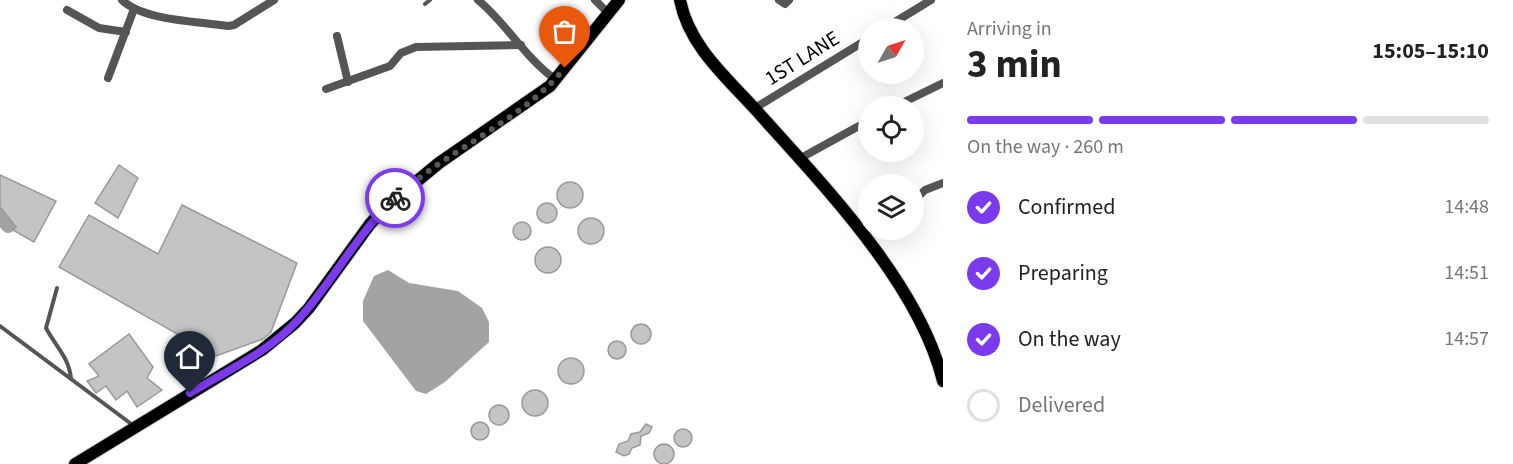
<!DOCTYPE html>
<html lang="en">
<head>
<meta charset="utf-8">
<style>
	body { margin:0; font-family:"Source Sans 3",sans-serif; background:#f2f2f2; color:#222; height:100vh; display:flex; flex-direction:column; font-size:22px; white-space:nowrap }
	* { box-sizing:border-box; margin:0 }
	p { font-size:20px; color:#767676 }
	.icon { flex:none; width:33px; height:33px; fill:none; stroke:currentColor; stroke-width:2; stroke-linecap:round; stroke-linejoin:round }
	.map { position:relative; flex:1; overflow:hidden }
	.panel { display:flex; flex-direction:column; background:#fff; width:570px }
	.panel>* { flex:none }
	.needle { width:39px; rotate:51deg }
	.tools { position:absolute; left:858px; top:18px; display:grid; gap:12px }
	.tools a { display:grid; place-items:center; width:66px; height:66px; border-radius:50%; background:#fff; box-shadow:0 6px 24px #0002; font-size:30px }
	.pin { position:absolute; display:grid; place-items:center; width:51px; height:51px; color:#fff; margin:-62px -26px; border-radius:50% 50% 50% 0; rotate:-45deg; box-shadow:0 0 6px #0007 }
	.pin .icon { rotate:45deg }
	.courier { position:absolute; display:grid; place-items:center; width:60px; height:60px; margin:-30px; border:4px solid #7c3aed; border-radius:50%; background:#fff; color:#222; box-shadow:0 2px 8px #0007 }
	.headline em { font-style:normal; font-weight:700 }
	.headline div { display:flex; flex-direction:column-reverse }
	.headline { display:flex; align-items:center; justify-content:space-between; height:102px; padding:0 24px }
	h1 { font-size:39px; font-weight:700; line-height:45px }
	.bar { display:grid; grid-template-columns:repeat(4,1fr); gap:9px 6px; align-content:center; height:72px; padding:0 24px }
	.bar i { height:8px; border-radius:4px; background:#e0e0e0 }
	.bar .on { background:#7c3aed }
	.bar p { grid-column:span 4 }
	ol { padding:0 24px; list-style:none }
	li { display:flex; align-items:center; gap:18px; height:66px }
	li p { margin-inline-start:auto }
	li .icon { padding:6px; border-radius:50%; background:#7c3aed; color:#fff; stroke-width:4 }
	li:last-child { color:#767676 }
	li i { width:33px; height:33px; border:3px solid #e0e0e0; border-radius:50% }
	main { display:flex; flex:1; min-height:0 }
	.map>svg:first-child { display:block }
	.water { fill:#a3a3a3 }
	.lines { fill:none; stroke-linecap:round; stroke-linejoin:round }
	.river { stroke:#a3a3a3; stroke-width:14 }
	.building { fill:#c4c4c4; stroke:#999; stroke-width:1.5 }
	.primary-casing { stroke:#dbdbdb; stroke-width:14 }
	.lane { stroke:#555; stroke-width:4 }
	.street { stroke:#555; stroke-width:8 }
	.primary { stroke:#000; stroke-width:12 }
	.done { stroke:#595959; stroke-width:6; stroke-dasharray:0 10.8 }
	.route { stroke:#7c3aed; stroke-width:8 }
	.labels { text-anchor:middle; stroke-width:5; stroke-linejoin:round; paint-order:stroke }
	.street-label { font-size:21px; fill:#000; stroke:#fff }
</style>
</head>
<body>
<main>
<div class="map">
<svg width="943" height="464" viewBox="0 0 943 464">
	<rect width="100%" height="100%" fill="#fff"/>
	<polygon class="water" points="388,270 409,283 458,291 482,308 489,322 489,342 445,382 426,394 416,391 363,321 363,301 374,276"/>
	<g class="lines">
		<polyline class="river" points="0,215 8,226"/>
	</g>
	<g class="building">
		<polygon points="119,165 138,178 118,218 95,203"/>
		<polygon points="0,175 56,201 34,242 13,230 16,227 0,207"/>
		<circle cx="570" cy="195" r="13"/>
		<circle cx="547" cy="213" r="10"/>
		<polygon points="182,205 297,263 271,332 263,339 216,356 59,267 89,215 158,254"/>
		<circle cx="591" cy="231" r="13"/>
		<circle cx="522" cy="231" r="9"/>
		<circle cx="548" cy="260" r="13"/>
		<circle cx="641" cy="334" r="10"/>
		<polygon points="129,334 153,367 147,378 162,390 137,407 127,391 116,400 106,386 96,393 87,381 99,376 89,364"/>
		<circle cx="617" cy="350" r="9"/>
		<circle cx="571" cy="371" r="13"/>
		<circle cx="535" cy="403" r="13"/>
		<circle cx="499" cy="415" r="10"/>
		<circle cx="480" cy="431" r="9"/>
		<polygon points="646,424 652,427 649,433 641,436 640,445 632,448 629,454 624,456 616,452 619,444 628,441 631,434 640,432"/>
		<circle cx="683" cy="438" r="9"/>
		<circle cx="664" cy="454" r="10"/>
	</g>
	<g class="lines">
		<g class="primary-casing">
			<g id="primary">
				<path d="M 680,0 C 689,46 726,77 756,110 C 823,185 919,283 943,381"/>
				<polyline points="75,464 262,350 295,323 309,308 370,224 388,205 439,163 550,86 619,0"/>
			</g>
		</g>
		<g class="lane">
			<polyline points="425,4 430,0"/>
			<path d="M 57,288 L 46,328 C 56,347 69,357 71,379"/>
			<polyline points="0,326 134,426"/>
		</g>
		<g class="street">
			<path d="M 122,0 C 144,21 198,21 228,26 L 234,25 L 274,0"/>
			<path d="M 478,0 C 507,24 525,58 556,80"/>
			<polyline points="595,0 609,14"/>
			<polyline points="779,0 785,4 789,0"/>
			<polyline points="67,10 99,28 126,32"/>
			<polyline points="885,28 931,0"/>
			<polyline points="337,36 348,82"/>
			<polyline points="108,78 134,9"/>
			<polyline points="326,89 390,66 401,53 416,47 521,45"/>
			<polyline points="896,106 943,83"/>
			<polyline points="755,108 868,39"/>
			<polyline points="799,159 868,121"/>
			<polyline points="914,201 925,190 943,183"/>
		</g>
		<use href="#primary" class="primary"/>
	</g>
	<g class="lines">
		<path class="done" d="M 395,198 C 447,150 519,123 565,68"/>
		<path class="route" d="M 190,393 C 227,371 268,352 297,321 C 333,282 356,235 395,198"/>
	</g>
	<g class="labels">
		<g class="street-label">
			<text transform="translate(802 58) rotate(-32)" y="7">1ST LANE</text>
		</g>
	</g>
</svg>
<div class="tools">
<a><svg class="needle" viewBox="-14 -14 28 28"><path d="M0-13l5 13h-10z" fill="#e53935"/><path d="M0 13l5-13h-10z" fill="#767676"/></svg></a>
<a><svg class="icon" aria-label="locate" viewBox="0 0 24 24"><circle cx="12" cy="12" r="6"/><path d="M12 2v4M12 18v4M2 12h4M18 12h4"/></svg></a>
<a><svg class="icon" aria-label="layers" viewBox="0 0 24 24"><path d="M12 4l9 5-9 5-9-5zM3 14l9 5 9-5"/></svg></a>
</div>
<div class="pin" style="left:565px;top:68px;background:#ea580c"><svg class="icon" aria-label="bag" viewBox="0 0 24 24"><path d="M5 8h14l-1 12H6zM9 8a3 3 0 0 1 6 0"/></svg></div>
<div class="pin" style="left:190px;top:393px;background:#1f2937"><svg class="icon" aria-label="home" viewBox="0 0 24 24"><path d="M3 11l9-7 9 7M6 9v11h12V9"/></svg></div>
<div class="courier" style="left:395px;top:198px"><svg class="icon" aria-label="bike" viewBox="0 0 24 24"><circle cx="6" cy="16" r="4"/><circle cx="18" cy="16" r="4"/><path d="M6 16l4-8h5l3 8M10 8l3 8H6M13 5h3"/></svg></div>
</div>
<section class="panel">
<div class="headline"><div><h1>3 min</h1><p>Arriving in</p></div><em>15:05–15:10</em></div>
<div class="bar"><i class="on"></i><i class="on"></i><i class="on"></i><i></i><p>On the way · 260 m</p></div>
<ol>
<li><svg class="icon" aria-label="check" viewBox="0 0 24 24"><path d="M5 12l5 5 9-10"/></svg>Confirmed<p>14:48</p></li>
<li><svg class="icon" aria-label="check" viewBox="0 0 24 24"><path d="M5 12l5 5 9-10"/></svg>Preparing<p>14:51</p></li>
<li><svg class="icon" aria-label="check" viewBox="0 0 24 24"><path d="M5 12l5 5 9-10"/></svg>On the way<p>14:57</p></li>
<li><i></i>Delivered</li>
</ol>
</section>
</main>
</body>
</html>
